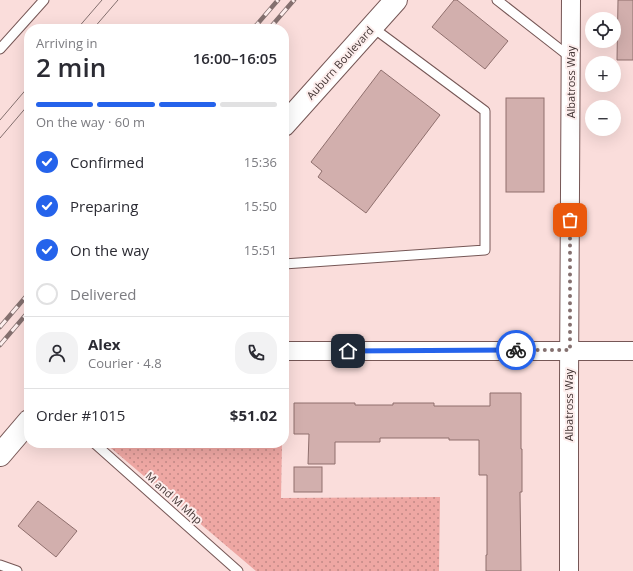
<!DOCTYPE html>
<html lang="en">
<head>
<meta charset="utf-8">
<style>
	body { margin:0; font-family:"Open Sans",sans-serif; background:#f2f2f3; color:#2b2b33; height:100vh; display:flex; flex-direction:column; font-size:15px; white-space:nowrap }
	* { box-sizing:border-box; margin:0 }
	p { font-size:13px; color:#7c7c81 }
	.icon { flex:none; width:22px; height:22px; fill:none; stroke:currentColor; stroke-width:2; stroke-linecap:round; stroke-linejoin:round }
	.map { position:relative; flex:1; overflow:hidden }
	.panel { position:absolute; left:24px; top:24px; width:265px; height:424px; display:flex; flex-direction:column; background:#fff; border-radius:16px; box-shadow:0 4px 16px #0002 }
	.panel>* { flex:none }
	.fabs { position:absolute; left:585px; top:12px; display:grid; gap:8px }
	.fabs a { display:grid; place-items:center; width:36px; height:36px; border-radius:50%; background:#fff; box-shadow:0 4px 16px #0002; font-size:20px }
	.pin { position:absolute; display:grid; place-items:center; width:34px; height:34px; color:#fff; margin:-17px; border-radius:8px; box-shadow:0 2px 6px #0006 }
	.courier { position:absolute; display:grid; place-items:center; width:40px; height:40px; margin:-20px; border:3px solid #2563eb; border-radius:50%; background:#fff; color:#222; box-shadow:0 1px 5px #0007 }
	.head em { font-style:normal; font-weight:600 }
	.head div { display:flex; flex-direction:column-reverse }
	.head { display:flex; align-items:center; justify-content:space-between; height:68px; padding:0 12px }
	h1 { font-size:26px; font-weight:600; line-height:30px }
	.bar { display:grid; grid-template-columns:repeat(4,1fr); gap:6px 4px; align-content:center; height:48px; padding:0 12px }
	.bar i { height:5px; border-radius:3px; background:#e1e1e2 }
	.bar .active { background:#2563eb }
	.bar p { grid-column:span 4 }
	.line { display:flex; align-items:center; gap:10px; padding:0 12px; border-top:1px solid #e1e1e2 }
	.line div { flex:1 }
	.round { display:grid; place-items:center; flex:none; width:42px; height:42px; border-radius:16px; background:#f2f2f3 }
	ol { padding:0 12px; list-style:none }
	li { display:flex; align-items:center; gap:12px; height:44px }
	li p { margin-inline-start:auto }
	li .icon { padding:4px; border-radius:50%; background:#2563eb; color:#fff; stroke-width:4 }
	li:last-child { color:#7c7c81 }
	li i { width:22px; height:22px; border:2px solid #e1e1e2; border-radius:50% }
	.map>svg:first-child { display:block }
	.grass { fill:url(#grass-dots) }
	.building { fill:#d2afad; stroke:#8f6f6d }
	.lines { fill:none; stroke-linecap:round; stroke-linejoin:round }
	.service-casing { stroke:#765756; stroke-width:11 }
	.minor-casing { stroke:#765756; stroke-width:20 }
	.tertiary-casing { stroke:#765756; stroke-width:24 }
	.service { stroke:#fff; stroke-width:9 }
	.minor { stroke:#fff; stroke-width:18 }
	.tertiary { stroke:#fff; stroke-width:22 }
	.tram { stroke:#84706f; stroke-width:1 }
	.rail-casing { stroke:#84706f; stroke-width:4.5 }
	.rail { stroke:#fdeeed; stroke-width:3; stroke-dasharray:9; stroke-linecap:butt }
	.done { stroke:#84706f; stroke-width:4; stroke-dasharray:0 7.2 }
	.route { stroke:#2563eb; stroke-width:5 }
	.labels { text-anchor:middle; stroke-width:4; stroke-linejoin:round; paint-order:stroke }
	.street-label { font-size:11px; fill:#443635; stroke:#fdeeed }
</style>
</head>
<body>
<div class="map">
<svg width="633" height="571" viewBox="0 0 633 571">
	<defs>
		<pattern id="grass-dots" width="8" height="8" patternUnits="userSpaceOnUse"><rect width="8" height="8" fill="#eea7a3"/><path d="M2 2h.1M6 6h.1" fill="none" stroke="#c28986" stroke-width="1.8" stroke-linecap="round"/></pattern>
	</defs>
	<rect width="100%" height="100%" fill="#fadddb"/>
	<polygon class="grass" points="105,443 282,443 281,498 440,497 439,571 256,571"/>
	<g class="building">
		<polygon points="454,0 457,0 508,41 485,69 432,27"/>
		<polygon points="618,0 633,0 633,60 617,60"/>
		<polygon points="381,70 440,115 366,213 318,177 322,171 311,162"/>
		<rect x="506" y="98" width="38" height="94"/>
		<polygon points="490,393 521,393 521,449 522,449 522,492 520,492 521,571 486,571 486,555 487,555 487,475 479,475 479,440 449,440 449,438 380,438 380,442 335,442 335,464 308,464 309,434 294,434 294,403 355,403 355,405 393,405 393,403 434,403 434,406 490,406"/>
		<rect x="294" y="467" width="28" height="25"/>
		<polygon points="38,501 77,531 56,557 18,526"/>
	</g>
	<g class="lines">
		<g class="service-casing">
			<g id="service">
				<polyline points="497,0 570,57"/>
				<polyline points="0,49 44,0"/>
				<polyline points="284,264 485,250 485,111 372,27"/>
				<polyline points="94,443 238,571"/>
				<polyline points="0,565 17,571"/>
			</g>
		</g>
		<g class="minor-casing">
			<g id="minor">
				<polyline points="284,351 633,351"/>
				<polyline points="569,571 569,382 571,0"/>
			</g>
		</g>
		<g class="tertiary-casing">
			<g id="tertiary">
				<polyline points="284,125 396,0"/>
				<polyline points="0,455 29,421"/>
			</g>
		</g>
		<use href="#service" class="service"/>
		<use href="#minor" class="minor"/>
		<use href="#tertiary" class="tertiary"/>
		<g class="tram">
			<polyline points="77,29 102,0"/>
			<polyline points="93,29 118,0"/>
			<polyline points="0,120 29,86"/>
			<polyline points="0,138 29,104"/>
		</g>
		<g class="rail-casing">
			<g id="rail">
				<polyline points="253,29 278,0"/>
				<polyline points="269,29 294,0"/>
				<polyline points="0,327 29,293"/>
				<polyline points="0,345 29,311"/>
			</g>
		</g>
		<use href="#rail" class="rail"/>
	</g>
	<g class="lines">
		<polyline class="done" points="516,350 570,350 570,220"/>
		<polyline class="route" points="348,351 516,350"/>
	</g>
	<g class="labels">
		<g class="street-label">
			<text transform="translate(340 63) rotate(-48)" y="4">Auburn Boulevard</text>
			<text transform="translate(571 82) rotate(-90)" y="4">Albatross Way</text>
			<text transform="translate(569 405) rotate(-90)" y="4">Albatross Way</text>
			<text transform="translate(174 498) rotate(42)" y="4">M and M Mhp</text>
		</g>
	</g>
</svg>
<div class="fabs">
<a><svg class="icon" aria-label="locate" viewBox="0 0 24 24"><circle cx="12" cy="12" r="6"/><path d="M12 2v4M12 18v4M2 12h4M18 12h4"/></svg></a>
<a>+</a>
<a>−</a>
</div>
<div class="pin" style="left:570px;top:220px;background:#ea580c"><svg class="icon" aria-label="bag" viewBox="0 0 24 24"><path d="M5 8h14l-1 12H6zM9 8a3 3 0 0 1 6 0"/></svg></div>
<div class="pin" style="left:348px;top:351px;background:#1f2937"><svg class="icon" aria-label="home" viewBox="0 0 24 24"><path d="M3 11l9-7 9 7M6 9v11h12V9"/></svg></div>
<div class="courier" style="left:516px;top:350px"><svg class="icon" aria-label="bike" viewBox="0 0 24 24"><circle cx="6" cy="16" r="4"/><circle cx="18" cy="16" r="4"/><path d="M6 16l4-8h5l3 8M10 8l3 8H6M13 5h3"/></svg></div>
<section class="panel">
<div class="head"><div><h1>2 min</h1><p>Arriving in</p></div><em>16:00–16:05</em></div>
<div class="bar"><i class="active"></i><i class="active"></i><i class="active"></i><i></i><p>On the way · 60 m</p></div>
<ol>
<li><svg class="icon" aria-label="check" viewBox="0 0 24 24"><path d="M5 12l5 5 9-10"/></svg>Confirmed<p>15:36</p></li>
<li><svg class="icon" aria-label="check" viewBox="0 0 24 24"><path d="M5 12l5 5 9-10"/></svg>Preparing<p>15:50</p></li>
<li><svg class="icon" aria-label="check" viewBox="0 0 24 24"><path d="M5 12l5 5 9-10"/></svg>On the way<p>15:51</p></li>
<li><i></i>Delivered</li>
</ol>
<div class="line" style="height:72px"><a class="round"><svg class="icon" aria-label="person" viewBox="0 0 24 24"><circle cx="12" cy="8" r="4"/><path d="M4 21q1-7 8-7t8 7"/></svg></a><div><b>Alex</b><p>Courier · 4.8</p></div><a class="round"><svg class="icon" aria-label="phone" viewBox="0 0 24 24"><path d="M5 4h4l2 5-3 2q2 4 5 5l2-3 5 2v4C11 20 4 13 5 4z"/></svg></a></div>
<div class="line" style="height:52px"><div>Order #1015</div><b>$51.02</b></div>
</section>
</div>
</body>
</html>
